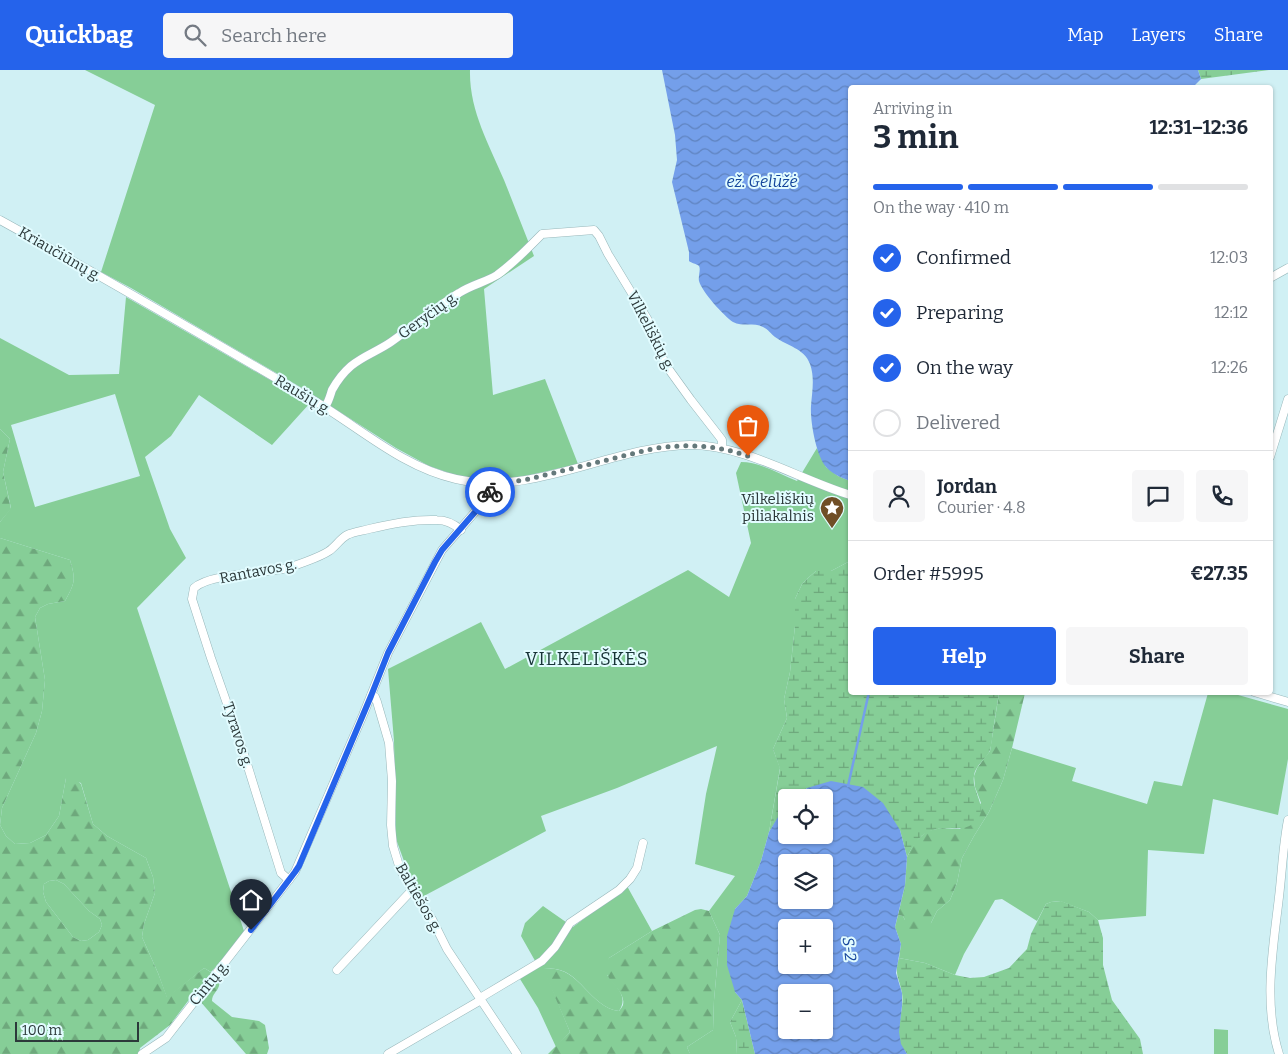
<!DOCTYPE html>
<html lang="en">
<head>
<meta charset="utf-8">
<style>
	body { margin:0; font-family:Bitter,serif; background:#f6f6f7; color:#1f2937; height:100vh; display:flex; flex-direction:column; font-size:19px; white-space:nowrap }
	* { box-sizing:border-box; margin:0 }
	p { font-size:16px; color:#747a83 }
	.icon { flex:none; width:28px; height:28px; fill:none; stroke:currentColor; stroke-width:2; stroke-linecap:round; stroke-linejoin:round }
	.map { position:relative; flex:1; overflow:hidden }
	.sheet { position:absolute; left:848px; top:15px; width:425px; height:610px; display:flex; flex-direction:column; background:#fff; border-radius:5px; box-shadow:0 1px 4px #0004 }
	.sheet>* { flex:none }
	.fabs { position:absolute; left:778px; top:719px; display:grid; gap:10px }
	.fabs a { display:grid; place-items:center; width:55px; height:55px; border-radius:5px; background:#fff; box-shadow:0 1px 4px #0004; font-size:25px }
	.scale { position:absolute; left:15px; bottom:12px; width:124px; box-sizing:border-box; padding-left:5px; border:2px solid #2c393a; border-top:0; font-size:14px; line-height:18px; white-space:nowrap; color:#2c393a; -webkit-text-stroke:4px #e2fcff; paint-order:stroke }
	.pin { position:absolute; display:grid; place-items:center; width:42px; height:42px; color:#fff; margin:-51px -21px; border-radius:50% 50% 50% 0; rotate:-45deg; box-shadow:0 0 5px #0007 }
	.pin .icon { rotate:45deg }
	.courier { position:absolute; display:grid; place-items:center; width:50px; height:50px; margin:-25px; border:4px solid #2563eb; border-radius:50%; background:#fff; color:#222; box-shadow:0 1px 6px #0007 }
	.overview em { font-style:normal; font-weight:700 }
	.overview div { display:flex; flex-direction:column-reverse }
	.overview { display:flex; align-items:center; justify-content:space-between; height:85px; padding:0 25px }
	h1 { font-size:32px; font-weight:700; line-height:38px }
	.bar { display:grid; grid-template-columns:repeat(4,1fr); gap:8px 5px; align-content:center; height:60px; padding:0 25px }
	.bar i { height:6px; border-radius:4px; background:#e0e1e3 }
	.bar .active { background:#2563eb }
	.bar p { grid-column:span 4 }
	.line { display:flex; align-items:center; gap:12px; padding:0 25px; border-top:1px solid #e0e1e3 }
	.line div { flex:1 }
	.round { display:grid; place-items:center; flex:none; width:52px; height:52px; border-radius:5px; background:#f6f6f7 }
	ol { padding:0 25px; list-style:none }
	li { display:flex; align-items:center; gap:15px; height:55px }
	li p { margin-inline-start:auto }
	li .icon { padding:5px; border-radius:50%; background:#2563eb; color:#fff; stroke-width:4 }
	li:last-child { color:#747a83 }
	li i { width:28px; height:28px; border:2px solid #e0e1e3; border-radius:50% }
	.primary-button { display:flex; gap:10px; margin-top:auto; padding:10px 25px }
	.primary-button a { flex:1; height:58px; border-radius:5px; background:#2563eb; color:#fff; font-size:20px; font-weight:700; line-height:58px; text-align:center }
	.primary-button a+a { background:#f6f6f7; color:#1f2937 }
	header { display:flex; align-items:center; gap:30px; box-sizing:border-box; height:70px; padding:0 25px; background:#2563eb; color:#fff }
	header strong { font-size:24px }
	nav { display:flex; gap:28px; margin-inline-start:auto; font-size:18px }
	.search { width:350px; height:45px; background:#f6f6f7; display:flex; align-items:center; gap:12px; box-sizing:border-box; padding:0 18px; border-radius:5px; color:#747a83; font-size:19px }
	.map>svg:first-child { display:block }
	.grass { fill:#86ce97; fill-rule:evenodd }
	.forest { fill:url(#forest-firs); fill-rule:evenodd }
	.wetland { fill:url(#wetland-marsh) }
	.water { fill:url(#water-waves); fill-rule:evenodd }
	.lines { fill:none; stroke-linecap:round; stroke-linejoin:round }
	.stream { stroke:#749fea; stroke-width:2.5 }
	.street-casing { stroke:#98b7ba; stroke-width:9 }
	.street { stroke:#fff; stroke-width:8 }
	.done { stroke:#65797b; stroke-width:5; stroke-dasharray:0 9 }
	.route { stroke:#2563eb; stroke-width:6 }
	.labels { text-anchor:middle; stroke-width:4; stroke-linejoin:round; paint-order:stroke }
	.street-label { font-size:15px; fill:#2c393a; stroke:#e2fcff }
	.poi-label { font-size:15px; fill:#2c393a; stroke:#e2fcff; text-anchor:end }
	.water-label { font-size:16px; font-style:italic; fill:#15469c; stroke:#e2fcff }
	.quarter-label { font-size:18px; letter-spacing:1px; fill:#173336; stroke:#e2fcff }
</style>
</head>
<body>
<header>
<strong>Quickbag</strong>
<div class="search"><svg class="icon" aria-label="search" viewBox="0 0 24 24"><circle cx="10" cy="10" r="6"/><path d="M15 15l6 6"/></svg>Search here</div>
<nav><a>Map</a><a>Layers</a><a>Share</a></nav>
</header>
<div class="map">
<svg width="1288" height="984" viewBox="0 0 1288 984">
	<defs>
		<pattern id="forest-firs" width="22" height="20" patternUnits="userSpaceOnUse" patternTransform="scale(1.25)"><rect width="22" height="20" fill="#86ce97"/><path d="M5 1l3.5 6h-7zM16 11l3.5 6h-7z" fill="#6ea87c"/></pattern>
		<pattern id="wetland-marsh" width="20" height="14" patternUnits="userSpaceOnUse" patternTransform="scale(1.25)"><rect width="20" height="14" fill="#86ce97"/><path d="M1 5h8M5 5V1M11 12h8M15 12V8" fill="none" stroke="#6ea87c"/></pattern>
		<pattern id="water-waves" width="16" height="10" patternUnits="userSpaceOnUse" patternTransform="scale(1.25)"><rect width="16" height="10" fill="#749fea"/><path d="M0 5q4-4 8 0t8 0" fill="none" stroke="#5f83bf"/></pattern>
	</defs>
	<rect width="100%" height="100%" fill="#d0f0f4"/>
	<g class="grass">
		<path d="M 85,0 L 470,0 C 469,40 489,74 504,110 C 514,135 524,161 534,186 L 484,219 L 493,325 L 545,309 L 578,394 L 526,406 L 495,410 L 458,406 L 429,396 L 396,378 L 307,321 L 131,218 L 101,202 L 155,35 Z"/>
		<path d="M 126,227 L 310,333 L 272,375 L 199,325 L 171,366 L 145,387 L 170,459 L 186,488 L 137,538 L 245,864 L 211,902 L 204,898 L 167,928 L 158,903 L 142,867 L 144,854 L 155,823 L 153,807 L 146,788 L 107,766 L 93,754 L 81,713 L 66,708 L 59,746 L 46,765 L 30,773 L 15,774 L 6,766 L 0,755 L 2,738 L 36,663 L 42,641 L 45,610 L 35,547 L 40,538 L 48,534 L 65,531 C 75,513 76,510 70,490 L 0,468 L 0,452 L 11,438 L 3,402 L 10,369 L 0,359 L 0,268 L 69,305 L 119,304 ZM 115,324 L 140,406 L 35,437 L 11,355 Z"/>
		<path d="M 817,378 L 826,397 L 838,406 L 850,411 L 850,491 L 831,501 L 816,501 L 808,508 L 802,514 L 795,529 L 795,556 L 790,602 L 784,629 L 787,648 L 773,679 L 780,698 L 769,762 L 761,791 L 747,826 L 735,839 L 735,922 L 742,930 L 730,952 L 736,967 L 737,984 L 690,984 L 687,977 L 713,960 L 714,930 L 720,865 L 709,841 L 735,806 L 695,794 L 706,724 L 717,676 L 617,718 L 541,746 L 546,761 L 422,827 L 413,816 L 396,769 L 394,671 L 388,599 L 481,552 L 505,599 L 688,500 L 729,527 L 751,473 L 736,403 L 741,392 C 760,392 780,404 797,411 Z"/>
		<polygon points="1208,623 1231,623 1288,639 1288,689 1278,745 1213,729 1204,784 1148,780 1146,846 1098,850 1089,842 1060,831 1051,832 1046,834 1037,851 1002,829 995,830 964,884 955,905 925,893 899,888 901,874 895,857 898,845 903,846 905,850 905,859 931,853 937,841 950,830 957,813 962,788 974,766 989,742 1003,710 1012,678 1076,698 1072,711 1147,734 1154,711 1182,716"/>
		<polygon points="56,810 64,814 89,841 100,849 102,855 99,862 88,870 81,871 73,867 46,832 43,822 44,814 49,811"/>
		<path d="M 627,816 L 652,861 L 609,888 L 607,905 C 616,917 629,926 619,941 C 588,937 579,893 544,899 L 570,962 L 556,977 L 538,938 L 520,909 L 538,896 L 521,866 L 525,853 L 543,836 L 573,857 Z"/>
		<polygon points="1214,959 1228,960 1228,984 1214,984"/>
	</g>
	<g class="forest">
		<polygon points="0,359 10,369 3,402 11,439 0,452"/>
		<path d="M 0,468 L 70,490 C 76,510 75,513 65,531 L 48,534 L 40,538 L 35,547 L 45,610 L 42,641 L 36,663 L 2,738 L 0,755 L 6,766 L 15,774 L 30,773 L 46,765 L 59,746 L 66,708 L 74,708 L 81,714 L 93,754 L 107,766 L 146,788 L 153,807 L 155,823 L 144,854 L 142,867 L 158,903 L 167,927 L 204,898 C 210,901 221,908 219,916 C 217,922 212,924 212,931 L 232,947 L 259,951 L 265,955 L 269,978 L 267,984 L 246,984 L 199,930 L 191,927 L 170,955 L 140,978 L 139,984 L 0,984 ZM 56,810 L 64,814 L 89,841 L 100,849 L 102,855 L 99,862 L 88,870 L 81,871 L 73,867 L 46,832 L 43,822 L 44,814 L 49,811 Z"/>
		<polygon points="999,623 1025,623 1012,678 1003,710 989,742 974,766 962,788 957,813 950,830 937,841 924,867 919,873 909,871 905,859 905,850 903,846 898,845 905,815 907,787 915,772 927,761 942,758 960,759 981,733 975,717 974,706 977,698 990,681"/>
		<path d="M 701,839 L 709,841 L 720,865 L 714,930 L 713,960 L 687,977 L 690,984 L 548,984 L 570,962 L 543,899 C 579,893 588,937 619,941 C 619,941 623,936 623,935 C 627,917 595,908 609,888 L 652,861 L 695,840 Z"/>
	</g>
	<g class="wetland">
		<polygon points="1198,0 1269,0 1201,9"/>
		<path d="M 850,491 L 850,622 L 999,623 C 997,635 995,648 993,661 C 992,667 992,674 990,680 C 987,689 975,695 974,706 C 971,722 991,739 974,753 C 968,758 959,759 952,758 C 925,758 919,765 907,787 L 900,760 L 807,718 L 796,727 L 786,728 L 786,736 L 769,762 L 780,699 L 773,679 L 787,648 L 784,629 L 790,602 L 795,556 L 795,529 L 802,514 L 808,508 L 816,501 L 831,501 Z"/>
		<path d="M 1061,831 L 1089,842 L 1098,850 L 1103,868 L 1103,895 L 1112,930 L 1140,969 L 1143,984 L 907,984 C 905,981 902,977 900,974 C 895,957 905,939 902,923 C 899,907 894,905 899,888 L 925,893 L 955,905 L 970,908 L 984,907 L 1009,898 L 1027,879 L 1031,864 L 1046,834 L 1051,832 Z"/>
		<polygon points="742,930 755,984 737,984 736,967 730,952"/>
	</g>
	<g class="water">
		<path d="M 662,0 L 1198,0 L 1201,9 L 1192,18 L 850,18 L 850,411 C 842,408 833,404 827,398 C 816,387 810,351 811,336 C 812,322 815,308 810,294 C 804,278 787,276 775,267 C 771,264 768,259 763,257 C 754,252 742,257 733,252 C 724,246 702,222 699,211 C 698,207 701,199 699,196 C 697,194 691,193 689,191 L 689,182 L 672,112 L 677,90 L 675,65 Z"/>
		<path d="M 831,711 L 863,717 L 883,733 L 900,760 L 907,787 L 905,815 L 895,857 L 901,874 L 896,903 L 902,923 L 902,936 L 899,962 L 901,974 L 907,984 L 755,984 L 742,930 L 735,922 L 727,895 L 727,866 L 735,839 L 747,826 L 761,791 L 769,762 L 784,737 L 786,736 L 786,765 L 824,765 L 824,728 L 796,727 L 807,718 ZM 824,792 L 824,830 L 786,830 L 786,792 ZM 786,858 L 824,858 L 824,895 L 786,895 ZM 786,922 L 824,922 L 824,960 L 786,960 Z"/>
	</g>
	<g class="lines">
		<polyline class="stream" points="848,716 869,622"/>
		<g class="street-casing">
			<g id="street">
				<path d="M 0,150 C 105,208 209,269 313,330 C 359,357 402,397 456,409 C 535,427 611,376 690,375 C 745,375 798,409 850,425"/>
				<polyline points="1270,208 1288,198"/>
				<path d="M 325,337 C 329,331 330,326 332,320 C 337,311 344,302 351,296 C 363,286 378,281 391,272 C 414,256 435,238 459,223 C 471,215 486,212 497,205 C 514,193 528,178 542,164 L 594,160 L 599,166 L 608,184 L 648,250 L 665,294 L 691,330 L 719,366 L 722,370 L 722,378"/>
				<polyline points="1270,387 1288,329"/>
				<polyline points="1254,622 1288,632"/>
				<polyline points="371,626 375,627 377,632 389,673 392,711 391,755 393,776 400,799 412,820 432,849 447,879 517,984"/>
				<path d="M 289,810 L 281,803 L 238,665 L 211,588 L 192,529 L 194,518 C 209,504 262,503 283,499 C 295,496 320,487 329,481 C 336,476 340,469 347,465 C 353,462 361,461 369,459 C 391,454 414,449 437,450 C 446,450 454,454 461,460"/>
				<polyline points="337,900 412,820"/>
				<polyline points="480,928 542,891 555,877 570,853 619,820 630,809 637,798 643,773"/>
				<polyline points="142,984 166,968 295,802 363,645 388,583 442,480 482,434 489,425 491,420 491,413"/>
				<polyline points="388,984 481,930"/>
				<path d="M 1279,984 C 1263,933 1273,879 1279,827 C 1282,802 1283,775 1288,750"/>
			</g>
		</g>
		<use href="#street" class="street"/>
	</g>
	<g class="lines">
		<path class="done" d="M 490,422 L 491,414 L 525,410 L 656,378 C 689,374 716,375 748,386"/>
		<polyline class="route" points="251,860 295,802 299,796 371,626 388,583 435,492 442,480 482,434 490,422"/>
	</g>
	<defs>
		<g id="sight-pin" transform="scale(1.25)"><path d="M0 17L-7.5 6A9.5 9.5 0 1 1 7.5 6Z" fill="#704e26" stroke="#e2fcff"/><path d="M0-6L1.8-2.2L6-1.7L2.9 1.2L3.7 5.4L0 3.3L-3.7 5.4L-2.9 1.2L-6-1.7L-1.8-2.2Z" fill="#fff"/></g>
	</defs>
	<g fill-rule="evenodd">
		<use href="#sight-pin" x="832" y="438"/>
	</g>
	<g class="labels">
		<g class="street-label">
			<text transform="translate(60 184) rotate(30)" y="5">Kriaučiūnų g.</text>
			<text transform="translate(428 245) rotate(-36)" y="5">Geryčių g.</text>
			<text transform="translate(651 261) rotate(63)" y="5">Vilkeliškių g.</text>
			<text transform="translate(303 325) rotate(31)" y="5">Raušių g.</text>
			<text transform="translate(258 501) rotate(-11)" y="5">Rantavos g.</text>
			<text transform="translate(238 665) rotate(72)" y="5">Tyravos g.</text>
			<text transform="translate(419 828) rotate(60)" y="5">Baltiešos g.</text>
			<text transform="translate(209 913) rotate(-51)" y="5">Cintų g.</text>
		</g>
		<g class="poi-label">
			<text x="814" y="434">Vilkeliškių<tspan x="814" dy="17">piliakalnis</tspan></text>
		</g>
		<g class="water-label">
			<text x="762" y="117">ež. Gelūžė</text>
			<text transform="translate(850 879) rotate(83)" y="6">S-2</text>
		</g>
		<g class="quarter-label">
			<text x="587" y="595">VILKELIŠKĖS</text>
		</g>
	</g>
</svg>
<div class="fabs">
<a><svg class="icon" aria-label="locate" viewBox="0 0 24 24"><circle cx="12" cy="12" r="6"/><path d="M12 2v4M12 18v4M2 12h4M18 12h4"/></svg></a>
<a><svg class="icon" aria-label="layers" viewBox="0 0 24 24"><path d="M12 4l9 5-9 5-9-5zM3 14l9 5 9-5"/></svg></a>
<a>+</a>
<a>−</a>
</div>
<div class="scale">100 m</div>
<div class="pin" style="left:748px;top:386px;background:#ea580c"><svg class="icon" aria-label="bag" viewBox="0 0 24 24"><path d="M5 8h14l-1 12H6zM9 8a3 3 0 0 1 6 0"/></svg></div>
<div class="pin" style="left:251px;top:860px;background:#1f2937"><svg class="icon" aria-label="home" viewBox="0 0 24 24"><path d="M3 11l9-7 9 7M6 9v11h12V9"/></svg></div>
<div class="courier" style="left:490px;top:422px"><svg class="icon" aria-label="bike" viewBox="0 0 24 24"><circle cx="6" cy="16" r="4"/><circle cx="18" cy="16" r="4"/><path d="M6 16l4-8h5l3 8M10 8l3 8H6M13 5h3"/></svg></div>
<section class="sheet">
<div class="overview"><div><h1>3 min</h1><p>Arriving in</p></div><em>12:31–12:36</em></div>
<div class="bar"><i class="active"></i><i class="active"></i><i class="active"></i><i></i><p>On the way · 410 m</p></div>
<ol>
<li><svg class="icon" aria-label="check" viewBox="0 0 24 24"><path d="M5 12l5 5 9-10"/></svg>Confirmed<p>12:03</p></li>
<li><svg class="icon" aria-label="check" viewBox="0 0 24 24"><path d="M5 12l5 5 9-10"/></svg>Preparing<p>12:12</p></li>
<li><svg class="icon" aria-label="check" viewBox="0 0 24 24"><path d="M5 12l5 5 9-10"/></svg>On the way<p>12:26</p></li>
<li><i></i>Delivered</li>
</ol>
<div class="line" style="height:90px"><a class="round"><svg class="icon" aria-label="person" viewBox="0 0 24 24"><circle cx="12" cy="8" r="4"/><path d="M4 21q1-7 8-7t8 7"/></svg></a><div><b>Jordan</b><p>Courier · 4.8</p></div><a class="round"><svg class="icon" aria-label="chat" viewBox="0 0 24 24"><path d="M4 5h16v11H9l-5 4z"/></svg></a><a class="round"><svg class="icon" aria-label="phone" viewBox="0 0 24 24"><path d="M5 4h4l2 5-3 2q2 4 5 5l2-3 5 2v4C11 20 4 13 5 4z"/></svg></a></div>
<div class="line" style="height:65px"><div>Order #5995</div><b>€27.35</b></div>
<div class="primary-button"><a>Help</a><a>Share</a></div>
</section>
</div>
</body>
</html>
